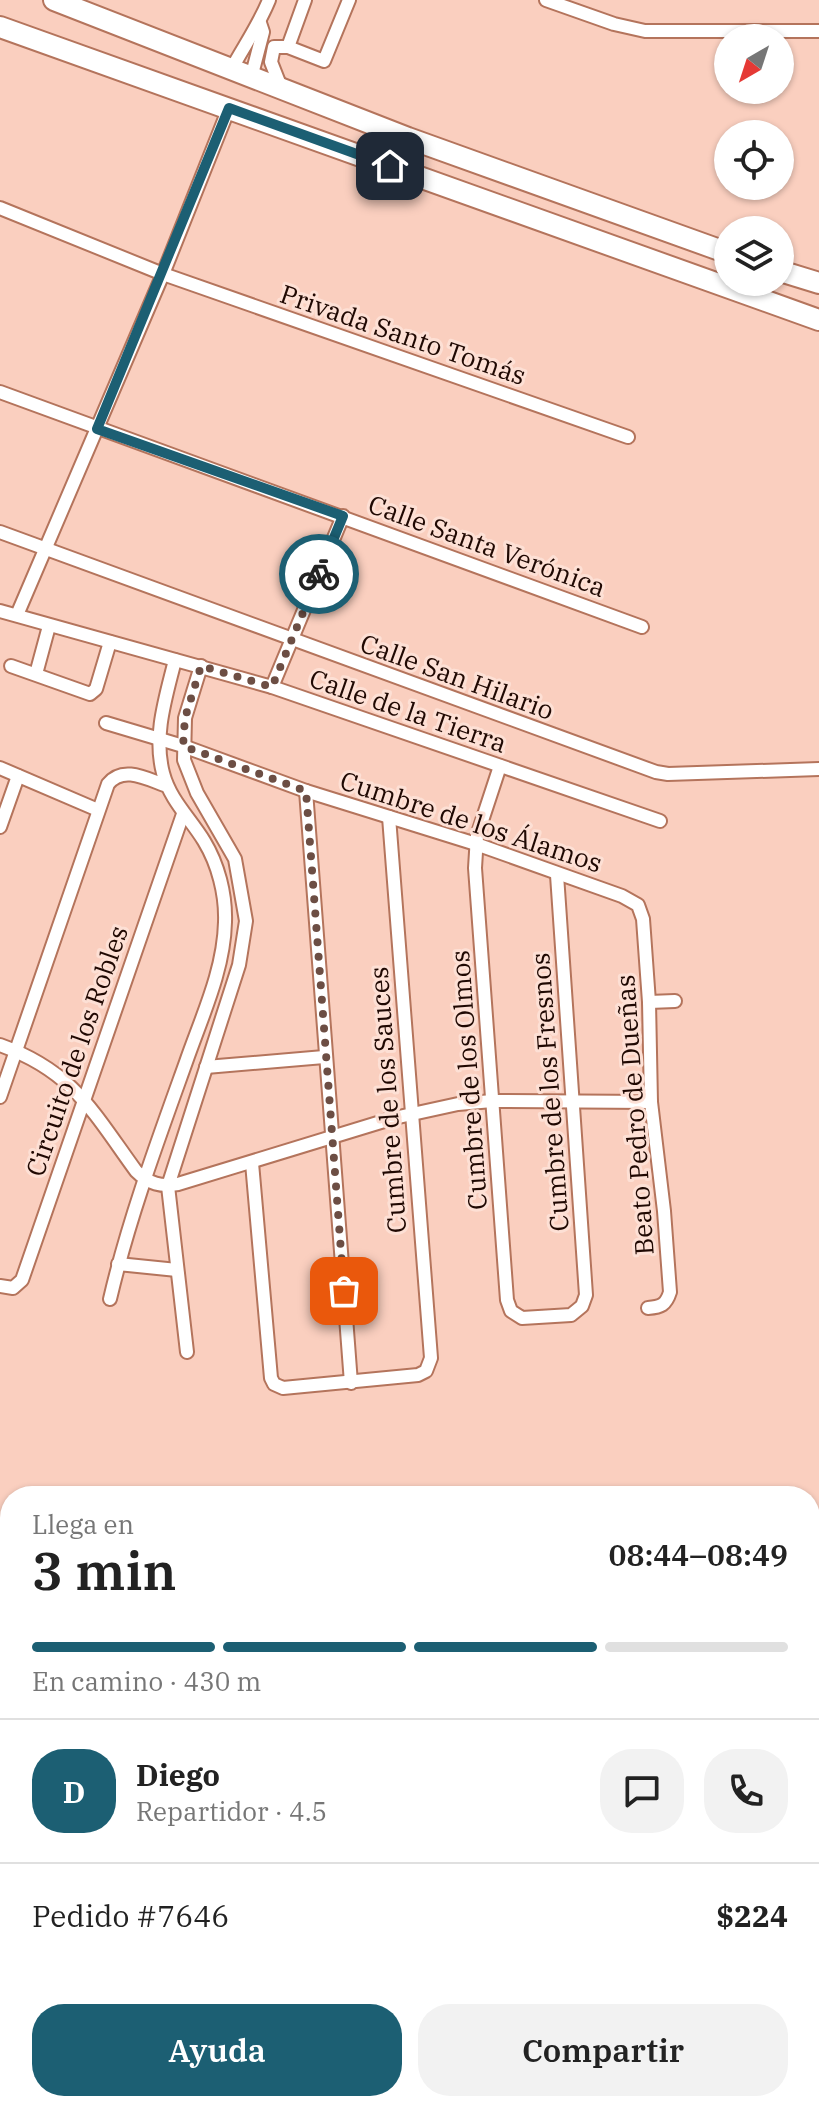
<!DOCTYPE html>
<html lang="es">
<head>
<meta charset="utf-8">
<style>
	body { margin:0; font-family:"IBM Plex Serif",serif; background:#f2f2f2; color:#222; height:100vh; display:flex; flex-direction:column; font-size:30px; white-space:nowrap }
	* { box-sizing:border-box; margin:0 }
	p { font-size:26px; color:#767676 }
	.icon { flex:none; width:44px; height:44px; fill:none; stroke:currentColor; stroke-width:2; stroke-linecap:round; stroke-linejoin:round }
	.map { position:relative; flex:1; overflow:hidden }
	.panel { position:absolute; left:0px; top:1486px; width:820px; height:626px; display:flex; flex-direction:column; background:#fff; border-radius:32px 32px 0 0; box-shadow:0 2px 6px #0004 }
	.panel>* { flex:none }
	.needle { width:52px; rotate:219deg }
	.tools { position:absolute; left:714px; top:24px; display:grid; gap:16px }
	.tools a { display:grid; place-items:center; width:80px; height:80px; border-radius:50%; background:#fff; box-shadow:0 2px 6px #0004; font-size:40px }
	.pin { position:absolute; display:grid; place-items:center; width:68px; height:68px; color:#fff; margin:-34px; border-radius:16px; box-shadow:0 4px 12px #0006 }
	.courier { position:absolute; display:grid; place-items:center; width:80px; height:80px; margin:-40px; border:6px solid #1c5f73; border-radius:50%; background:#fff; color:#222; box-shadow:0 2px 10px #0007 }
	.headline em { font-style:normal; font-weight:600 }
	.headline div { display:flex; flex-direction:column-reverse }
	.headline { display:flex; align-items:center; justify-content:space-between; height:136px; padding:0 32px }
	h1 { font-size:52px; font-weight:600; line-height:60px }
	.bar { display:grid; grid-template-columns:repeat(4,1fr); gap:12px 8px; align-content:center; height:96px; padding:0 32px }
	.bar i { height:10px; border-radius:6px; background:#e0e0e0 }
	.bar .selected { background:#1c5f73 }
	.bar p { grid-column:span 4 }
	.line { display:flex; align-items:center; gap:20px; padding:0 32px; border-top:2px solid #e0e0e0 }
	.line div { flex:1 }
	.round { display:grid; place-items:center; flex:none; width:84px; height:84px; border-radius:32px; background:#f2f2f2 }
	.action { display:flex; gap:16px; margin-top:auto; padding:16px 32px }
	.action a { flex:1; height:92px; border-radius:32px; background:#1c5f73; color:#fff; font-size:32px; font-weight:600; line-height:92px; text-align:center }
	.action a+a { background:#f2f2f2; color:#222 }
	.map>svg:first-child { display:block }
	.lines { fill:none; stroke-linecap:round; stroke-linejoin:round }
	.street-casing { stroke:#b4745c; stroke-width:16 }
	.secondary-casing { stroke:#b4745c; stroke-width:22 }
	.primary-casing { stroke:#b4745c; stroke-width:24 }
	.street { stroke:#fff; stroke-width:12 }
	.secondary { stroke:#fff; stroke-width:18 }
	.primary { stroke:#fff; stroke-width:20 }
	.done { stroke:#6c4e44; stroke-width:8; stroke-dasharray:0 14.4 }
	.route { stroke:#1c5f73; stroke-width:10 }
	.labels { text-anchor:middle; stroke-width:6; stroke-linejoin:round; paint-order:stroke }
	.street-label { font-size:26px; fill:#1f0802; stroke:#fde0d5 }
</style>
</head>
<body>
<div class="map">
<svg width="819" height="2111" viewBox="0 0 819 2111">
	<rect width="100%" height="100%" fill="#facfbf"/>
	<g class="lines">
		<g class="street-casing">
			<g id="street">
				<polyline points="546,0 614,24 645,31 819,31"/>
				<polyline points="288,47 305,0"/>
				<path d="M 231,70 C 244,46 259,25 269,0"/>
				<polyline points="251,78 263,32 260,23"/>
				<polyline points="282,90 271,62 274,47 288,47 324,61 349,0"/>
				<polyline points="0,208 163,274 628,437"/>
				<polyline points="0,392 642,627"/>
				<polyline points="0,532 656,772 668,774 819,769"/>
				<polyline points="0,611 272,687 660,821"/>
				<polyline points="17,615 163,274 229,108"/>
				<polyline points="11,666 90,694 96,689 110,642"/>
				<polyline points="36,674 49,626"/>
				<polyline points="272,687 343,516"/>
				<path d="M 106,723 L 183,746 L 306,791 L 476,844 L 622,896 L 638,905 L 643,919 L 649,1002 L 651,1102 L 664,1211 L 670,1292 C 666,1305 661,1307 648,1308"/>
				<polyline points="500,766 477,836 475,868 507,1300 511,1311 522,1318 571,1315 582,1306 586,1295 557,875"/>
				<polyline points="0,768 98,810"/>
				<polyline points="306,791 351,1383"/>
				<polyline points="0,827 18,776"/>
				<polyline points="649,1002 675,1001"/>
				<path d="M 0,1045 C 73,1071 93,1112 136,1171 C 149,1184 161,1187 178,1184 L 394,1118 L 458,1104 L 492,1101 L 651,1102"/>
				<polyline points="206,1067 324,1057"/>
				<path d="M 0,1097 L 108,784 C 123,765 147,779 167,786"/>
				<polyline points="252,1163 271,1378 274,1384 283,1388 418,1375 426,1371 431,1358 389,817"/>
				<polyline points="118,1264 177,1270"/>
				<polyline points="0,1286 13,1288 22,1280 183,814"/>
				<path d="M 110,1299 C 129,1218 158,1140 186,1062 C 202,1016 224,970 225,922 C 226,894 218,864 204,841 C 190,818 170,800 163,773 C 153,735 166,697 175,660"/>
				<polyline points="187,1352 168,1186 239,965 246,921 235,859 197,793 184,760 185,718 201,666"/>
				<polyline points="810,1774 819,1784"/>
				<polyline points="0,1845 10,1863"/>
				<polyline points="810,1853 819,1843"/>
				<polyline points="810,1906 819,1917"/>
				<polyline points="127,2102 128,2111"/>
				<polyline points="448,2102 449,2111"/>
				<polyline points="540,2102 541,2111"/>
				<polyline points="273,2111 287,2111"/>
				<polyline points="754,2111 762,2102"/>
			</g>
		</g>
		<g class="secondary-casing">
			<g id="secondary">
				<polyline points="810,1990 819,1989"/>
				<polyline points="810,2010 819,2010"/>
				<polyline points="0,2047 10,2045"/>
				<polyline points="0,2069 10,2066"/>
			</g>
		</g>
		<g class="primary-casing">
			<g id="primary">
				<polyline points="54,0 408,138 728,253"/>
				<polyline points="0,27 819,320"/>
				<polyline points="780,271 819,283"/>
			</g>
		</g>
		<use href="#street" class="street"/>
		<use href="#secondary" class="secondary"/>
		<use href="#primary" class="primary"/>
	</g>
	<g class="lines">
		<polyline class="done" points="319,574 272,687 201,666 185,718 183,746 306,791 344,1291"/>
		<polyline class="route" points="319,574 343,516 97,429 229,108 390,166"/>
	</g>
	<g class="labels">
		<g class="street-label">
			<text transform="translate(403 335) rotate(19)" y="9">Privada Santo Tomás</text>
			<text transform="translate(487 546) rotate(20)" y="9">Calle Santa Verónica</text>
			<text transform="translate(457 677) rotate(20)" y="9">Calle San Hilario</text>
			<text transform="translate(408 711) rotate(19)" y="9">Calle de la Tierra</text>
			<text transform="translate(471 822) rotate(18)" y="9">Cumbre de los Álamos</text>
			<text transform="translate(77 1051) rotate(-71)" y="9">Circuito de los Robles</text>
			<text transform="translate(469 1080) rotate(-94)" y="9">Cumbre de los Olmos</text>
			<text transform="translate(550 1092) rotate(-94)" y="9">Cumbre de los Fresnos</text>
			<text transform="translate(388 1100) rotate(-94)" y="9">Cumbre de los Sauces</text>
			<text transform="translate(635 1115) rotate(-94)" y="9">Beato Pedro de Dueñas</text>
		</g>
	</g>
</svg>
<div class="tools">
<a><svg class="needle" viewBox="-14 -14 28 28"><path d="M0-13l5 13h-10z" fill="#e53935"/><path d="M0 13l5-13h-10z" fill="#767676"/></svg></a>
<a><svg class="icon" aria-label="locate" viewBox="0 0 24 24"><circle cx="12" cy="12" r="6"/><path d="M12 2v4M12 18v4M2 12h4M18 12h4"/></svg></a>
<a><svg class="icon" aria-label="layers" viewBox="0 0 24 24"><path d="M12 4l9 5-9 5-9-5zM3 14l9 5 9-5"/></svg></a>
</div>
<div class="pin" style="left:344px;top:1291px;background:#ea580c"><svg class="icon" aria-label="bag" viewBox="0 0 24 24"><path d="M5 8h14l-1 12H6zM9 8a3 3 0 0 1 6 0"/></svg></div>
<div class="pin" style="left:390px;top:166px;background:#1f2937"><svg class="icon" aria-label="home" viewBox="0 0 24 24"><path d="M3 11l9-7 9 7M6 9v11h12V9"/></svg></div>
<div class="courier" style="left:319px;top:574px"><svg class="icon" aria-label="bike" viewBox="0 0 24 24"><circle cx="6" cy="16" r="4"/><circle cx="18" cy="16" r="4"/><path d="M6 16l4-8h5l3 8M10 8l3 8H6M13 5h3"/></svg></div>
<section class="panel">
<div class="headline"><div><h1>3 min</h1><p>Llega en</p></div><em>08:44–08:49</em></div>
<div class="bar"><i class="selected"></i><i class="selected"></i><i class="selected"></i><i></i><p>En camino · 430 m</p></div>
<div class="line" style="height:144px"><b class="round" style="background:#1c5f73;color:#fff">D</b><div><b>Diego</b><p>Repartidor · 4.5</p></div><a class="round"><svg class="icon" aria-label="chat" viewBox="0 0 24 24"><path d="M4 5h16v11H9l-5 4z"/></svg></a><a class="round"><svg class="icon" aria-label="phone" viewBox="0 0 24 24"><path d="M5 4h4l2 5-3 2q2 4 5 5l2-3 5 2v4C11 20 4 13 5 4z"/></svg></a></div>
<div class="line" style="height:104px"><div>Pedido #7646</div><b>$224</b></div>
<div class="action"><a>Ayuda</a><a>Compartir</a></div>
</section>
</div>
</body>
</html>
